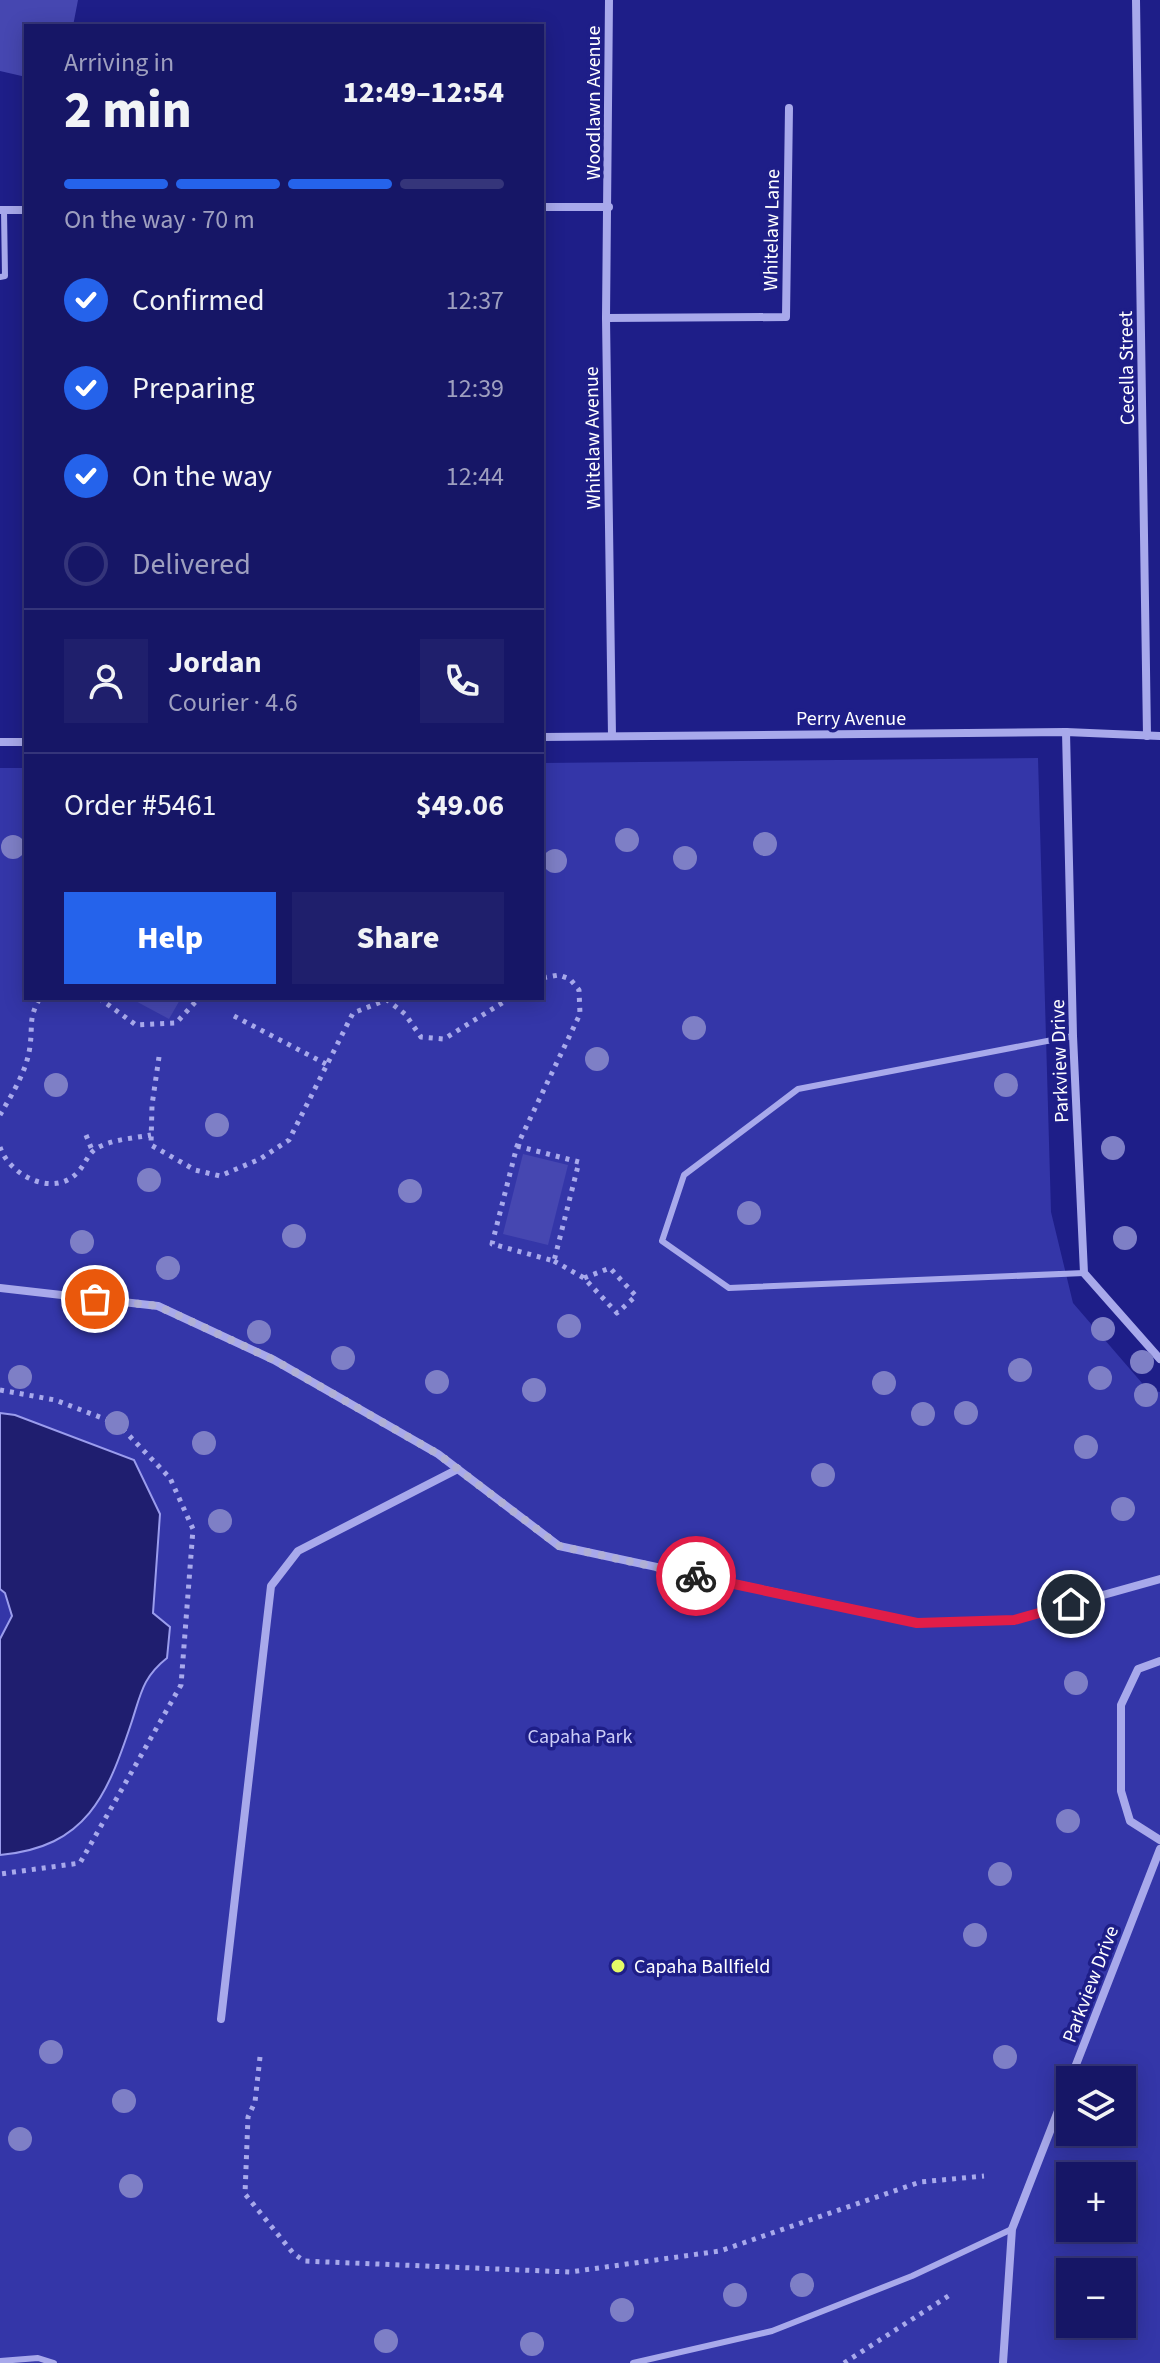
<!DOCTYPE html>
<html lang="en">
<head>
<meta charset="utf-8">
<style>
	body { margin:0; font-family:"Source Sans 3",sans-serif; background:#1f1f6c; color:#f1f3f6; height:100vh; display:flex; flex-direction:column; font-size:30px; white-space:nowrap }
	* { box-sizing:border-box; margin:0 }
	p { font-size:26px; color:#9e9fbf }
	.icon { flex:none; width:44px; height:44px; fill:none; stroke:currentColor; stroke-width:2; stroke-linecap:round; stroke-linejoin:round }
	.map { position:relative; flex:1; overflow:hidden }
	.panel { position:absolute; left:24px; top:24px; width:520px; height:976px; display:flex; flex-direction:column; background:#161666; border-radius:0px; box-shadow:0 4px 20px #0003,0 0 0 2px #35357a }
	.panel>* { flex:none }
	.tools { position:absolute; left:1056px; top:2066px; display:grid; gap:16px }
	.tools a { display:grid; place-items:center; width:80px; height:80px; border-radius:0px; background:#161666; box-shadow:0 4px 20px #0003,0 0 0 2px #35357a; font-size:40px }
	.pin { position:absolute; display:grid; place-items:center; width:68px; height:68px; color:#fff; margin:-34px; border:4px solid #fff; border-radius:50%; box-shadow:0 2px 8px #0007 }
	.courier { position:absolute; display:grid; place-items:center; width:80px; height:80px; margin:-40px; border:6px solid #e11d48; border-radius:50%; background:#fff; color:#222; box-shadow:0 2px 10px #0007 }
	.head em { font-style:normal; font-weight:800 }
	.head div { display:flex; flex-direction:column-reverse }
	.head { display:flex; align-items:center; justify-content:space-between; height:136px; padding:0 40px }
	h1 { font-size:52px; font-weight:800; line-height:60px }
	.bar { display:grid; grid-template-columns:repeat(4,1fr); gap:12px 8px; align-content:center; height:96px; padding:0 40px }
	.bar i { height:10px; border-radius:6px; background:#35357a }
	.bar .active { background:#2563eb }
	.bar p { grid-column:span 4 }
	.line { display:flex; align-items:center; gap:20px; padding:0 40px; border-top:2px solid #35357a }
	.line div { flex:1 }
	.round { display:grid; place-items:center; flex:none; width:84px; height:84px; border-radius:0px; background:#1f1f6c }
	ol { padding:0 40px; list-style:none }
	li { display:flex; align-items:center; gap:24px; height:88px }
	li p { margin-inline-start:auto }
	li .icon { padding:8px; border-radius:50%; background:#2563eb; color:#fff; stroke-width:4 }
	li:last-child { color:#9e9fbf }
	li i { width:44px; height:44px; border:4px solid #35357a; border-radius:50% }
	.action { display:flex; gap:16px; margin-top:auto; padding:16px 40px }
	.action a { flex:1; height:92px; border-radius:0px; background:#2563eb; color:#fff; font-size:32px; font-weight:800; line-height:92px; text-align:center }
	.action a+a { background:#1f1f6c; color:#f1f3f6 }
	.map>svg:first-child { display:block }
	.green { fill:#3436a8; fill-rule:evenodd }
	.water { fill:#1f1e6f; stroke:#9b9ded; stroke-width:2 }
	.building { fill:#4647b1 }
	.lines { fill:none; stroke-linecap:round; stroke-linejoin:round }
	.path { stroke:#a8a9eb; stroke-width:5; stroke-dasharray:4 6; stroke-linecap:butt }
	.service { stroke:#a8a9eb; stroke-width:6 }
	.minor { stroke:#a8a9eb; stroke-width:8 }
	.tree { fill:#7e7fc6 }
	.done { stroke:#b0b0d5; stroke-width:8; stroke-dasharray:0 14.4 }
	.route { stroke:#e11d48; stroke-width:10 }
	.poi-dot { fill:#e4fa67; stroke:#1e1e88; stroke-width:3 }
	.labels { text-anchor:middle; stroke-width:7; stroke-linejoin:round; paint-order:stroke }
	.street-label { font-size:20px; fill:#fff; stroke:#1e1e88 }
	.park-label { font-size:20px; fill:#cdcef8; stroke:#1e1e88 }
	.poi-label { font-size:20px; fill:#fff; stroke:#1e1e88; text-anchor:start }
</style>
</head>
<body>
<div class="map">
<svg width="1160" height="2363" viewBox="0 0 1160 2363">
	<rect width="100%" height="100%" fill="#1e1e88"/>
	<path class="green" d="M 1038,758 L 1051,1212 L 1073,1303 L 1148,1390 L 1160,1392 L 1160,2363 L 0,2363 L 0,768 L 26,768 L 26,998 L 542,998 L 542,763 ZM 1070,2080 L 1122,2080 L 1122,2132 L 1070,2132 ZM 1070,2176 L 1122,2176 L 1122,2228 L 1070,2228 ZM 1070,2272 L 1122,2272 L 1122,2324 L 1070,2324 Z"/>
	<path class="water" d="M 0,1413 L 15,1415 L 134,1460 L 160,1514 L 153,1613 L 170,1627 L 167,1658 C 143,1677 141,1693 132,1721 C 107,1796 87,1847 0,1855 L 0,1639 L 12,1616 L 5,1593 L 0,1589 Z"/>
	<g class="building">
		<polygon points="0,0 78,0 73,26 26,26 26,77 0,71"/>
		<polygon points="130,998 181,998 169,1019"/>
		<polygon points="523,1154 568,1165 548,1245 503,1234"/>
	</g>
	<g class="lines">
		<g class="path">
			<polyline points="99,998 136,1025 176,1023 199,998"/>
			<polyline points="386,999 405,1014 421,1037 444,1039 510,998"/>
			<polyline points="234,1016 326,1064"/>
			<polyline points="159,1057 152,1105 151,1145 195,1170 220,1176 260,1159 289,1140 353,1013 386,1000"/>
			<path d="M 0,1115 C 12,1094 27,1071 30,1046 C 33,1024 28,1019 40,998"/>
			<polyline points="86,1135 92,1150"/>
			<polyline points="517,1146 579,1162 554,1261 492,1244 517,1146 580,1014 579,990 570,979 559,975 542,978"/>
			<path d="M 0,1147 C 9,1175 53,1198 77,1173 C 87,1163 87,1152 101,1146 C 116,1139 135,1138 151,1135"/>
			<polyline points="554,1261 584,1278 617,1313 636,1296 610,1268 584,1278"/>
			<polyline points="0,1390 55,1400 118,1424 170,1478 193,1529 181,1685 80,1863 0,1874"/>
			<polyline points="260,2057 255,2102 248,2117 245,2194 293,2253 304,2261 570,2272 720,2251 920,2182 984,2176"/>
			<polyline points="844,2363 953,2293"/>
		</g>
		<g class="service">
			<polyline points="0,277 5,276 4,210"/>
			<polyline points="1073,1036 798,1089 684,1175 662,1241 729,1288 1084,1273"/>
			<polyline points="0,2361 38,2358 54,2363"/>
			<polyline points="633,2363 772,2331 912,2276 1012,2229"/>
		</g>
		<g class="minor">
			<polyline points="609,0 606,318 612,736"/>
			<polyline points="1136,0 1147,736"/>
			<polyline points="542,207 609,207"/>
			<polyline points="0,210 26,210"/>
			<polyline points="606,318 786,317 789,108"/>
			<polyline points="1066,732 1073,1036 1084,1273 1160,1359"/>
			<polyline points="542,737 1066,732 1160,736"/>
			<polyline points="0,742 26,742"/>
			<polyline points="0,1288 158,1306 274,1360 438,1454 559,1546 917,1623 1014,1620 1160,1579"/>
			<polyline points="1160,1661 1138,1669 1121,1705 1121,1791 1130,1821 1160,1840"/>
			<polyline points="221,2019 271,1586 298,1551 458,1469"/>
			<polyline points="1003,2363 1012,2229 1160,1849"/>
		</g>
	</g>
	<g class="tree">
		<circle cx="627" cy="840" r="12"/>
		<circle cx="765" cy="844" r="12"/>
		<circle cx="13" cy="847" r="12"/>
		<circle cx="685" cy="858" r="12"/>
		<circle cx="555" cy="861" r="12"/>
		<circle cx="694" cy="1028" r="12"/>
		<circle cx="597" cy="1059" r="12"/>
		<circle cx="56" cy="1085" r="12"/>
		<circle cx="1006" cy="1085" r="12"/>
		<circle cx="217" cy="1125" r="12"/>
		<circle cx="1113" cy="1148" r="12"/>
		<circle cx="149" cy="1180" r="12"/>
		<circle cx="410" cy="1191" r="12"/>
		<circle cx="749" cy="1213" r="12"/>
		<circle cx="294" cy="1236" r="12"/>
		<circle cx="1125" cy="1238" r="12"/>
		<circle cx="82" cy="1242" r="12"/>
		<circle cx="168" cy="1268" r="12"/>
		<circle cx="569" cy="1326" r="12"/>
		<circle cx="1103" cy="1329" r="12"/>
		<circle cx="259" cy="1332" r="12"/>
		<circle cx="343" cy="1358" r="12"/>
		<circle cx="1142" cy="1362" r="12"/>
		<circle cx="1020" cy="1370" r="12"/>
		<circle cx="20" cy="1377" r="12"/>
		<circle cx="1100" cy="1378" r="12"/>
		<circle cx="437" cy="1382" r="12"/>
		<circle cx="884" cy="1383" r="12"/>
		<circle cx="534" cy="1390" r="12"/>
		<circle cx="1146" cy="1395" r="12"/>
		<circle cx="966" cy="1413" r="12"/>
		<circle cx="923" cy="1414" r="12"/>
		<circle cx="117" cy="1423" r="12"/>
		<circle cx="204" cy="1443" r="12"/>
		<circle cx="1086" cy="1447" r="12"/>
		<circle cx="823" cy="1475" r="12"/>
		<circle cx="1123" cy="1509" r="12"/>
		<circle cx="220" cy="1521" r="12"/>
		<circle cx="1076" cy="1683" r="12"/>
		<circle cx="1068" cy="1821" r="12"/>
		<circle cx="1000" cy="1874" r="12"/>
		<circle cx="975" cy="1935" r="12"/>
		<circle cx="51" cy="2052" r="12"/>
		<circle cx="1005" cy="2057" r="12"/>
		<circle cx="124" cy="2101" r="12"/>
		<circle cx="20" cy="2139" r="12"/>
		<circle cx="131" cy="2186" r="12"/>
		<circle cx="802" cy="2285" r="12"/>
		<circle cx="735" cy="2295" r="12"/>
		<circle cx="622" cy="2310" r="12"/>
		<circle cx="386" cy="2341" r="12"/>
		<circle cx="532" cy="2344" r="12"/>
	</g>
	<g class="lines">
		<polyline class="done" points="95,1299 158,1306 274,1360 438,1454 559,1546 696,1576"/>
		<polyline class="route" points="696,1576 917,1623 1014,1620 1071,1604"/>
	</g>
	<circle class="poi-dot" cx="618" cy="1966" r="8"/>
	<g class="labels">
		<g class="street-label">
			<text transform="translate(593 103) rotate(-90)" y="7">Woodlawn Avenue</text>
			<text transform="translate(771 230) rotate(-89)" y="7">Whitelaw Lane</text>
			<text transform="translate(1126 368) rotate(-91)" y="7">Cecella Street</text>
			<text transform="translate(592 438) rotate(-91)" y="7">Whitelaw Avenue</text>
			<text x="851" y="725">Perry Avenue</text>
			<text transform="translate(1059 1061) rotate(-92)" y="7">Parkview Drive</text>
			<text transform="translate(1090 1984) rotate(-69)" y="7">Parkview Drive</text>
		</g>
		<g class="park-label">
			<text x="580" y="1743">Capaha Park</text>
		</g>
		<g class="poi-label">
			<text x="634" y="1973">Capaha Ballfield</text>
		</g>
	</g>
</svg>
<div class="tools">
<a><svg class="icon" aria-label="layers" viewBox="0 0 24 24"><path d="M12 4l9 5-9 5-9-5zM3 14l9 5 9-5"/></svg></a>
<a>+</a>
<a>−</a>
</div>
<div class="pin" style="left:95px;top:1299px;background:#ea580c"><svg class="icon" aria-label="bag" viewBox="0 0 24 24"><path d="M5 8h14l-1 12H6zM9 8a3 3 0 0 1 6 0"/></svg></div>
<div class="pin" style="left:1071px;top:1604px;background:#1f2937"><svg class="icon" aria-label="home" viewBox="0 0 24 24"><path d="M3 11l9-7 9 7M6 9v11h12V9"/></svg></div>
<div class="courier" style="left:696px;top:1576px"><svg class="icon" aria-label="bike" viewBox="0 0 24 24"><circle cx="6" cy="16" r="4"/><circle cx="18" cy="16" r="4"/><path d="M6 16l4-8h5l3 8M10 8l3 8H6M13 5h3"/></svg></div>
<section class="panel">
<div class="head"><div><h1>2 min</h1><p>Arriving in</p></div><em>12:49–12:54</em></div>
<div class="bar"><i class="active"></i><i class="active"></i><i class="active"></i><i></i><p>On the way · 70 m</p></div>
<ol>
<li><svg class="icon" aria-label="check" viewBox="0 0 24 24"><path d="M5 12l5 5 9-10"/></svg>Confirmed<p>12:37</p></li>
<li><svg class="icon" aria-label="check" viewBox="0 0 24 24"><path d="M5 12l5 5 9-10"/></svg>Preparing<p>12:39</p></li>
<li><svg class="icon" aria-label="check" viewBox="0 0 24 24"><path d="M5 12l5 5 9-10"/></svg>On the way<p>12:44</p></li>
<li><i></i>Delivered</li>
</ol>
<div class="line" style="height:144px"><a class="round"><svg class="icon" aria-label="person" viewBox="0 0 24 24"><circle cx="12" cy="8" r="4"/><path d="M4 21q1-7 8-7t8 7"/></svg></a><div><b>Jordan</b><p>Courier · 4.6</p></div><a class="round"><svg class="icon" aria-label="phone" viewBox="0 0 24 24"><path d="M5 4h4l2 5-3 2q2 4 5 5l2-3 5 2v4C11 20 4 13 5 4z"/></svg></a></div>
<div class="line" style="height:104px"><div>Order #5461</div><b>$49.06</b></div>
<div class="action"><a>Help</a><a>Share</a></div>
</section>
</div>
</body>
</html>
